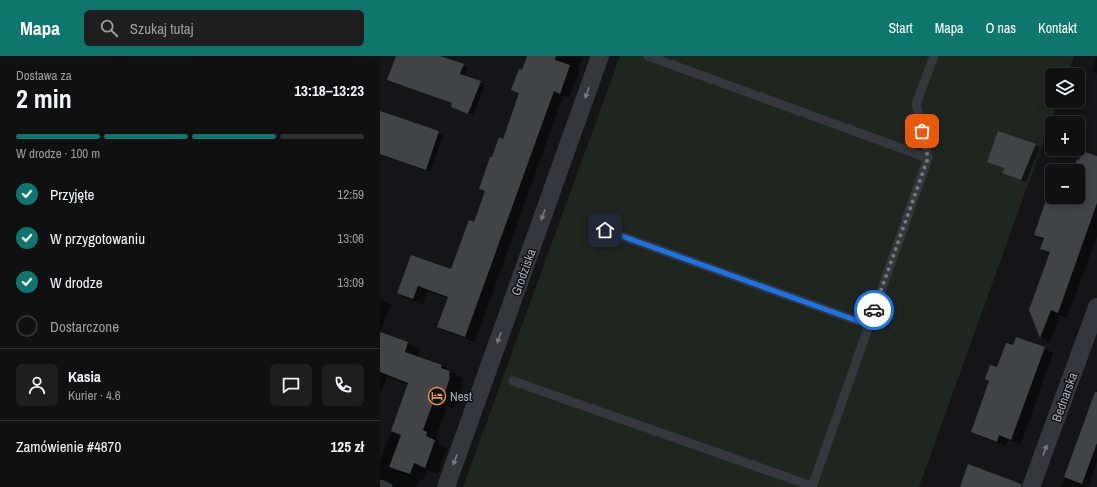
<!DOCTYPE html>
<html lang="pl">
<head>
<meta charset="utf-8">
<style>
	body { margin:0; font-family:"Archivo Narrow",sans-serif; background:#1e1e1f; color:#f1f3f6; height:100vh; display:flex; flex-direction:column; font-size:15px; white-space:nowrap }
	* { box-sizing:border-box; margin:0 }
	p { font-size:13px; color:#9c9d9f }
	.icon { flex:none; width:22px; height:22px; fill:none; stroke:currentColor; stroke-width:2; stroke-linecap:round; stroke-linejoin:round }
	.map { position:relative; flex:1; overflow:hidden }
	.drawer { display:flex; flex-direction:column; background:#101011; width:380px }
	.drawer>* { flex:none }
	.fabs { position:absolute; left:665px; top:12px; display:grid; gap:8px }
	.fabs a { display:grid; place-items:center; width:40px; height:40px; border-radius:6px; background:#101011; box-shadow:0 2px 10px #0003,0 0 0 1px #303031; font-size:20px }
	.pin { position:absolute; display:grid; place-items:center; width:34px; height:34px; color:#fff; margin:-17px; border-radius:8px; box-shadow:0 2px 6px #0006 }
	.courier { position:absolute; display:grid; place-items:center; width:40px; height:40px; margin:-20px; border:3px solid #1a73e8; border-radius:50%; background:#fff; color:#222; box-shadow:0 1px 5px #0007 }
	.headline em { font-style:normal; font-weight:700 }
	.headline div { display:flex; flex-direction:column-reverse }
	.headline { display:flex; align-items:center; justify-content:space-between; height:68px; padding:0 16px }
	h1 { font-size:26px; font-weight:700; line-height:30px }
	.bar { display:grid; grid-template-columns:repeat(4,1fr); gap:6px 4px; align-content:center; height:48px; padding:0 16px }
	.bar i { height:5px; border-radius:3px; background:#303031 }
	.bar .selected { background:#0f766e }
	.bar p { grid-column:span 4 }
	.line { display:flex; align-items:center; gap:10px; padding:0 16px; border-top:1px solid #303031 }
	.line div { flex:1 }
	.round { display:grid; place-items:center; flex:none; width:42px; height:42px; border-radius:6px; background:#1e1e1f }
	ol { padding:0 16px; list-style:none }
	li { display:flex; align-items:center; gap:12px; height:44px }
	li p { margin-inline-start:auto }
	li .icon { padding:4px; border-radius:50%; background:#0f766e; color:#fff; stroke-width:4 }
	li:last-child { color:#9c9d9f }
	li i { width:22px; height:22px; border:2px solid #303031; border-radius:50% }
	header { display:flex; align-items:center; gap:24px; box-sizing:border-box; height:56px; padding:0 20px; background:#0f766e; color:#fff }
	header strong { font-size:19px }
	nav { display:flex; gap:22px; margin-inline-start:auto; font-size:14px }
	.search { width:280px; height:36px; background:#1e1e1f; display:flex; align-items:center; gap:10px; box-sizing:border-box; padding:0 14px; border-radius:6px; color:#9c9d9f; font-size:15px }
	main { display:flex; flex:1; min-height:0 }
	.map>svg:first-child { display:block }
	.green { fill:#1f261f }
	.shadow { fill:#0007 }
	.building { fill:#414347 }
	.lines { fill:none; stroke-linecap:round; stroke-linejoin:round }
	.lane { stroke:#36373c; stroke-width:9 }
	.street { stroke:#36373c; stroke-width:18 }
	.oneway { fill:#747880 }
	.done { stroke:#74787f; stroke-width:4; stroke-dasharray:0 7.2 }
	.route { stroke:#1a73e8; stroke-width:5 }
	.labels { text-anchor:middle; stroke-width:3; stroke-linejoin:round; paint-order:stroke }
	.street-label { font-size:13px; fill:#a7adb7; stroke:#101012 }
	.poi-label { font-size:13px; fill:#a7adb7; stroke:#101012; text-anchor:start }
</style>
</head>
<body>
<header>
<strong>Mapa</strong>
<div class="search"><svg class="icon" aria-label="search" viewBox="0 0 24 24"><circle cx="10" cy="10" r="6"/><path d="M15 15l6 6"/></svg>Szukaj tutaj</div>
<nav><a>Start</a><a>Mapa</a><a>O nas</a><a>Kontakt</a></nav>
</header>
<main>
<section class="drawer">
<div class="headline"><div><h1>2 min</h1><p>Dostawa za</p></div><em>13:18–13:23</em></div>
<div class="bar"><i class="selected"></i><i class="selected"></i><i class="selected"></i><i></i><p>W drodze · 100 m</p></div>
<ol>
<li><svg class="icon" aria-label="check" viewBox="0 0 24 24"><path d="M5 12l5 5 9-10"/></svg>Przyjęte<p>12:59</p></li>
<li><svg class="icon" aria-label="check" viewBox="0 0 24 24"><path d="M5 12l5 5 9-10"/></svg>W przygotowaniu<p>13:06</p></li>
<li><svg class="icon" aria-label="check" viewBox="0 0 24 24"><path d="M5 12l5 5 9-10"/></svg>W drodze<p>13:09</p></li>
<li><i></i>Dostarczone</li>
</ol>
<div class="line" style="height:72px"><a class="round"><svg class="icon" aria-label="person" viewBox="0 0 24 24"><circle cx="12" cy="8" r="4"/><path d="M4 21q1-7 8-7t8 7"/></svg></a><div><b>Kasia</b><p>Kurier · 4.6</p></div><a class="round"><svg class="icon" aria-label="chat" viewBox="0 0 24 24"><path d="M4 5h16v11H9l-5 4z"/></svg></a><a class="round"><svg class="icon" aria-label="phone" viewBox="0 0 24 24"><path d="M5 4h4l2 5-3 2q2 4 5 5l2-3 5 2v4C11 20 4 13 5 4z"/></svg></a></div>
<div class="line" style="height:52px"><div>Zamówienie #4870</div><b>125 zł</b></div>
</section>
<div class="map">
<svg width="717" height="431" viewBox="0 0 717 431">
	<rect width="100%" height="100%" fill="#151517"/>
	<polygon class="green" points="240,0 694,0 687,19 672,19 672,45 678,45 539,431 83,431"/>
	<g class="shadow">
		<polygon points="17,0 57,0 88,12 84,20 105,29 93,59 76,53 73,47"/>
		<polygon points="148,0 203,0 197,14 199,15 189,42 183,40 95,286 67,276 58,271 68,242 47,235 43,248 27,242 18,237 71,214 95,168 106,136 100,133 112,102 123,84 140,38 132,33 143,15"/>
		<polygon points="717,0 717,18 712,15"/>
		<polygon points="0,56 63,79 50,116 0,98"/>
		<polygon points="655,89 660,91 646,126 628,119"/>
		<polygon points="717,102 717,180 687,262 680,259 670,286 661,281 650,254 670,198 661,193 664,184 655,179 687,141 698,141 698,115 694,115"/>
		<polygon points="0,243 11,249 0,276"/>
		<polygon points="0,277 28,287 40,294 38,301 62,309 83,323 81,328 83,329 74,353 67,350 56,382 59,384 58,387 67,392 58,418 47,414 43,424 39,423 36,431 15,431 14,429 0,431 0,406 29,329 7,321 1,336 0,336"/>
		<polygon points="633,291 664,292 673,297 641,388 628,384 626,390 601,381 592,376 618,312"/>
		<polygon points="717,333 717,405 708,431 681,431"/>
	</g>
	<g class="building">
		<polygon points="16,0 60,0 84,8 80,18 101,25 88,58 71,51 72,47 7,24"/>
		<polygon points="147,0 176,0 175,4 190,9 180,38 174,35 85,281 57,271 68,241 38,230 33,243 17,237 31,199 71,213 89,164 94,166 105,135 99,133 110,101 112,101 119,81 123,83 139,37 131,34 139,13 142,14"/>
		<polygon points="0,55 59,75 46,114 0,98"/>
		<polygon points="618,75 656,88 641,124 622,117 624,112 607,106"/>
		<polygon points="702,95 717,100 717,147 678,257 671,254 660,282 649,254 670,196 660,193 664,182 654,179 667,141 698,141 698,115 693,115 697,103 699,104"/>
		<polygon points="0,276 28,286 25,296 62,309 61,312 70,315 69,320 70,321 62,346 54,344 43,374 47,376 46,380 55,384 45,412 34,407 30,418 9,411 21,379 11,375 28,327 0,316"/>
		<polygon points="636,281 665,291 631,384 619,379 617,386 591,376 609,325 605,323 610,309 617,311 626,287 633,289"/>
		<polygon points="715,336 717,336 717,387 702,428 684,421"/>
		<polygon points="588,408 641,428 641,431 580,431"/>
	</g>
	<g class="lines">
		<g class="lane">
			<polyline points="268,0 548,102"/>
			<polyline points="225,174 489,269"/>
			<polyline points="133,325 432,430"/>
			<polyline points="0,428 8,431"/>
			<polyline points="432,431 548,102 536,48 554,0"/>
		</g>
		<g class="street">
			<polyline points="66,431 220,0"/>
			<polyline points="651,431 717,251"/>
		</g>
	</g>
	<defs><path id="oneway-solid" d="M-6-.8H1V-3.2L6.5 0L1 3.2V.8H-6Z"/></defs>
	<g class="oneway">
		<use href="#oneway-solid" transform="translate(207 37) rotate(110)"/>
		<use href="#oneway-solid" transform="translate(163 159) rotate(110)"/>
		<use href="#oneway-solid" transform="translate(119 282) rotate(110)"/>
		<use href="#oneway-solid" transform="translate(665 394) rotate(-70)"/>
		<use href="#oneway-solid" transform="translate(75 404) rotate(110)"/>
	</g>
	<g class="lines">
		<polyline class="done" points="494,254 548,102 542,75"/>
		<polyline class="route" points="225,174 489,269 494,254"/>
	</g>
	<defs>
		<g id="hotel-ring" transform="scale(0.9)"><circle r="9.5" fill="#101012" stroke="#f09d34" stroke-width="1.5"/><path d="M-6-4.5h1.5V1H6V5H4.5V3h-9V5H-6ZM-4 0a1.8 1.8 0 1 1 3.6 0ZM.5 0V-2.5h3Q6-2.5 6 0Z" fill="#f09d34"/></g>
	</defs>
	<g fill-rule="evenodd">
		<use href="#hotel-ring" x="57" y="340"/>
	</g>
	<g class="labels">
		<g class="street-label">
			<text transform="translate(143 216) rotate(-70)" y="5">Grodziska</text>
			<text transform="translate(684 341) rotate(-70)" y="5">Bednarska</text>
		</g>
		<g class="poi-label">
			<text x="70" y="345">Nest</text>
		</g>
	</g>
</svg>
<div class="fabs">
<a><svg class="icon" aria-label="layers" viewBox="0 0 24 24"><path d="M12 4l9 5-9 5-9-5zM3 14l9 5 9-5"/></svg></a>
<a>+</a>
<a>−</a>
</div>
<div class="pin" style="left:542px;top:75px;background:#ea580c"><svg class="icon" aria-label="bag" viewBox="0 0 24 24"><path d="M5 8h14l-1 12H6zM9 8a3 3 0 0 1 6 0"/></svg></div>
<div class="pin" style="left:225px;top:174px;background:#1f2937"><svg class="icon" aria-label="home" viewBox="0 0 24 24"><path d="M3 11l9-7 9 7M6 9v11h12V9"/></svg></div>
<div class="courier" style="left:494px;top:254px"><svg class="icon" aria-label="car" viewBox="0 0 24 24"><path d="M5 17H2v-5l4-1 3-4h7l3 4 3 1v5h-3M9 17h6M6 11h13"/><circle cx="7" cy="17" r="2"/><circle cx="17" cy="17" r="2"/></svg></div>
</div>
</main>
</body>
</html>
